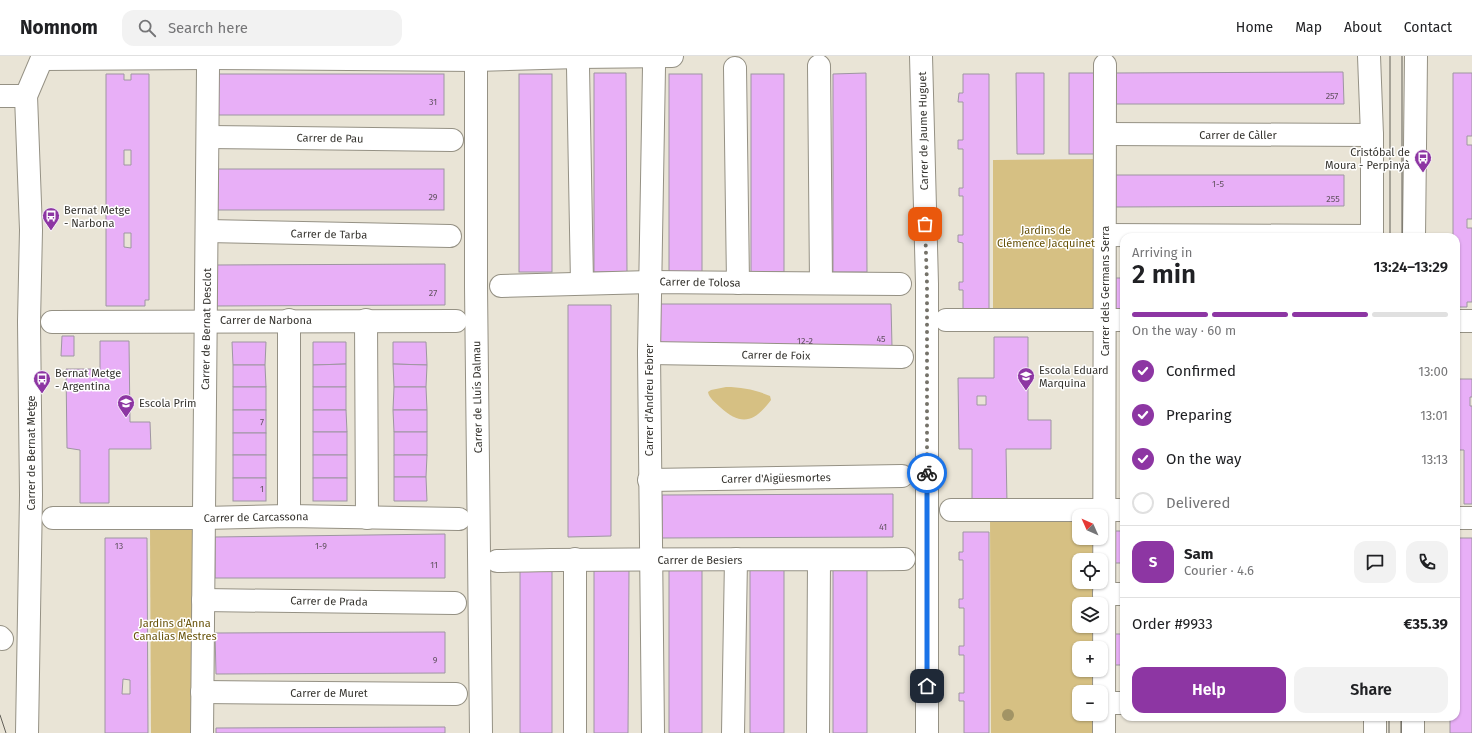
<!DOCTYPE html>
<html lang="en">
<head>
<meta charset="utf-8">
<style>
	body { margin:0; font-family:"Fira Sans",sans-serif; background:#f2f2f2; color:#202124; height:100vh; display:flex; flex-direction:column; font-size:15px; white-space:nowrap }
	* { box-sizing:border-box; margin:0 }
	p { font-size:13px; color:#757577 }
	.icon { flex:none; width:22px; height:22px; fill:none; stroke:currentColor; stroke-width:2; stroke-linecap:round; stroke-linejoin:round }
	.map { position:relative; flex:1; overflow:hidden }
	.details { position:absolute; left:1120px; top:177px; width:340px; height:488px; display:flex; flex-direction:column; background:#fff; border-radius:12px; box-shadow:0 1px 3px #0004 }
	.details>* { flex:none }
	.needle { width:26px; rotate:315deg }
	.controls { position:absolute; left:1072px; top:453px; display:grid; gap:8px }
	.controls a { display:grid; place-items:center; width:36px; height:36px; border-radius:8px; background:#fff; box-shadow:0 1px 3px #0004; font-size:20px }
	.pin { position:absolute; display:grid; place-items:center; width:34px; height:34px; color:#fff; margin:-17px; border-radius:8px; box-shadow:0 2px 6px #0006 }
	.courier { position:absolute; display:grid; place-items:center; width:40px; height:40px; margin:-20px; border:3px solid #1a73e8; border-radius:50%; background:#fff; color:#222; box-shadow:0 1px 5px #0007 }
	.summary em { font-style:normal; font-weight:600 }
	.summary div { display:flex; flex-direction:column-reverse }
	.summary { display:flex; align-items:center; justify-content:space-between; height:68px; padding:0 12px }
	h1 { font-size:26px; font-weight:600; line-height:30px }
	.bar { display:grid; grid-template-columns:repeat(4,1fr); gap:6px 4px; align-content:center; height:48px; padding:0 12px }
	.bar i { height:5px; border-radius:3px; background:#e0e0e0 }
	.bar .current { background:#8d36a3 }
	.bar p { grid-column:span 4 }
	.line { display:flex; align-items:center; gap:10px; padding:0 12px; border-top:1px solid #e0e0e0 }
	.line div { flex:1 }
	.round { display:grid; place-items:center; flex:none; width:42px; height:42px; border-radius:12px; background:#f2f2f2 }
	ol { padding:0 12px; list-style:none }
	li { display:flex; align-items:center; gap:12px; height:44px }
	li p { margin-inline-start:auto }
	li .icon { padding:4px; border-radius:50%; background:#8d36a3; color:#fff; stroke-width:4 }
	li:last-child { color:#757577 }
	li i { width:22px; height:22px; border:2px solid #e0e0e0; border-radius:50% }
	.button { display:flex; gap:8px; margin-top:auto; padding:8px 12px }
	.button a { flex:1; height:46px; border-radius:12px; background:#8d36a3; color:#fff; font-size:16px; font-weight:600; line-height:46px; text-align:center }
	.button a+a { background:#f2f2f2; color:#202124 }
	header { display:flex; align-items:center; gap:24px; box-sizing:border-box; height:56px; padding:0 20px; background:#fff; border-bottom:1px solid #e0e0e0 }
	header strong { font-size:19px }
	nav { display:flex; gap:22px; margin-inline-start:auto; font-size:14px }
	.search { width:280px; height:36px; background:#f2f2f2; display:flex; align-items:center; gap:10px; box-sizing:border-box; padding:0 14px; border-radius:12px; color:#757577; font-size:15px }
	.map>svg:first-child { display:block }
	.green { fill:#d6c083 }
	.building { fill:#e8aff7; stroke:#9e96a1; fill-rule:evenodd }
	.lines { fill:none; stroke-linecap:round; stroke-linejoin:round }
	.minor-casing { stroke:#959184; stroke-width:24 }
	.minor { stroke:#fff; stroke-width:22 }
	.tram { stroke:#636059; stroke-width:1 }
	.tree { fill:#a29465 }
	.done { stroke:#757269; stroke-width:4; stroke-dasharray:0 7.2 }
	.route { stroke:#1a73e8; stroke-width:5 }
	.labels { text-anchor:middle; stroke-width:3; stroke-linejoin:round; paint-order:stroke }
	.number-label { font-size:9px; fill:#625361 }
	.street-label { font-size:11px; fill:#36342f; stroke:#fff }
	.poi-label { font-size:11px; fill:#36342f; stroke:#fff; text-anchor:start }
	.park-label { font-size:11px; fill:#675209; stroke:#fff }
</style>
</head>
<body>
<header>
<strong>Nomnom</strong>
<div class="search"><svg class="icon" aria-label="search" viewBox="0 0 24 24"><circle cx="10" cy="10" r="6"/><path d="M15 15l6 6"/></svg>Search here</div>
<nav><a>Home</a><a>Map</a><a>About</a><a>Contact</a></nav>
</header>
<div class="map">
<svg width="1472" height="677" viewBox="0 0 1472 677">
	<rect width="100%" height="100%" fill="#e9e4d6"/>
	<g class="green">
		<polygon points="1099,103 1100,256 993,256 993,104"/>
		<path d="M 726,331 C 742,331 756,334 770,340 L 771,344 C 754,367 741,370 720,351 C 715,346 709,342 708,336 L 711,334 Z"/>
		<polygon points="1079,460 1079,482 1098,482 1098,504 1079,504 1079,526 1099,526 1099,548 1079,548 1079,570 1099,570 1099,592 1079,592 1079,614 1099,614 1099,636 1079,636 1079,658 1099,658 1099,677 991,677 990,461"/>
		<polygon points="150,470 200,470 200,677 151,677"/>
	</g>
	<g class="building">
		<polygon points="1343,16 1344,48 1114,48 1114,17"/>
		<polygon points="594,17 626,17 627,216 594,216"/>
		<polygon points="866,17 867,216 833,216 833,18"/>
		<polygon points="1016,17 1044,17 1044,98 1017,98"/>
		<rect x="1069" y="17" width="29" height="81"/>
		<polygon points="1453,17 1472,17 1472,80 1467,80 1467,89 1472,89 1472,163 1467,163 1467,172 1472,172 1472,246 1467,246 1467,251 1456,251 1456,181 1453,181"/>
		<path d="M 106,18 L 124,18 L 124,24 L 131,24 L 131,18 L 149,18 L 149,244 L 145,244 L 145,250 L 106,250 ZM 124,94 L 131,94 L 131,109 L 124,109 ZM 124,177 L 131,177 L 131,192 L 124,191 Z"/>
		<rect x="215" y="18" width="229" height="41"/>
		<rect x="519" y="18" width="33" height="198"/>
		<rect x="669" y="18" width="33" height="198"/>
		<rect x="751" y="18" width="33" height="198"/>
		<polygon points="963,18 989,18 989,253 963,253 963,234 959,234 959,226 963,226 963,187 958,186 958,179 963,179 963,140 959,140 959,132 963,132 963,93 958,93 958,84 963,84 963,46 958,46 959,37 963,37"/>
		<rect x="215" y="113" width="229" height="41"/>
		<polygon points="1114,119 1344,119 1344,150 1114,151"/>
		<polygon points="445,208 445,249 215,250 215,209"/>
		<rect x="1114" y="222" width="10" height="31"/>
		<polygon points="660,248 891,248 892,291 660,291"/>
		<polygon points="568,249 611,249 611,480 568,481"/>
		<polygon points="62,280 74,280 74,300 61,300"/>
		<path d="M 994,281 L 1028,281 L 1028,364 L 1051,364 L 1051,393 L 1006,393 L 1007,448 L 972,448 L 972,393 L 959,393 L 958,322 L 994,322 ZM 977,340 L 986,340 L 986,349 L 977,349 Z"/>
		<polygon points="100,285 129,285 130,366 150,366 151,393 109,393 109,447 80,447 80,394 67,392 66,313 100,313"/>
		<polygon points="232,286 266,286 265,309 233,309"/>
		<polygon points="313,286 346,286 346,308 313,309"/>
		<polygon points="393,286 426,286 427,309 393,308"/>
		<polygon points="346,308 346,331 313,331 313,309"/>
		<polygon points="393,308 427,309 426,331 394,331"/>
		<polygon points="233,309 265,309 266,331 233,331"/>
		<polygon points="1456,323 1472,323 1472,341 1470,341 1470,350 1472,350 1472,448 1464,448 1464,394 1456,394"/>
		<rect x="233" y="331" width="33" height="23"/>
		<rect x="313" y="331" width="33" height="23"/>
		<polygon points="394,331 426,331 427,354 393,354"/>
		<rect x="233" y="354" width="33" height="23"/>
		<polygon points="313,354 346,354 347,376 313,376"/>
		<polygon points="393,354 427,354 427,376 394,376"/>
		<rect x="313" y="376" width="34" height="23"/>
		<rect x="394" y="376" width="33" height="23"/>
		<rect x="233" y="377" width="33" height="22"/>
		<rect x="233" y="399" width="33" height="23"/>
		<rect x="313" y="399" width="34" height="23"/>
		<polygon points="394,399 427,399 426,421 394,421"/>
		<polygon points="394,421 426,421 427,445 394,445"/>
		<rect x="233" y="422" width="33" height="23"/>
		<rect x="313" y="422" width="34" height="23"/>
		<polygon points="893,438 893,481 662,482 662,439"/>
		<rect x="1114" y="475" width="10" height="32"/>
		<polygon points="963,476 989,476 989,677 964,677 964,645 959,645 959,637 964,637 964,599 959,599 959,590 964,590 964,552 959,552 959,543 963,543 963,504 959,504 959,496 963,496"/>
		<polygon points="445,478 445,522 215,522 215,481"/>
		<path d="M 105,482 L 147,482 L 148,677 L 105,677 ZM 123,623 L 130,624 L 130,638 L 122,638 Z"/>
		<polygon points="1456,482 1472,482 1472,677 1450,677 1450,661 1456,661"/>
		<polygon points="784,512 784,677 750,677 750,513"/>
		<rect x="669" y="513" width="33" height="164"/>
		<rect x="520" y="514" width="32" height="163"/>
		<polygon points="594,514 629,514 628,677 594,677"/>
		<rect x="833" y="514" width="34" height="163"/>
		<polygon points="445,576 445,617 216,618 215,577"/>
		<rect x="1114" y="578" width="10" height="31"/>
		<polygon points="445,671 445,677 216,677 216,672"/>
	</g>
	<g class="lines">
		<g class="minor-casing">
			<g id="minor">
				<polyline points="921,0 927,228 927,677"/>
				<polyline points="1369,0 1372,79 1372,181"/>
				<polyline points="43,3 208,2 476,4 578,1 672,0"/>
				<polyline points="476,4 476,231 481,677"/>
				<polyline points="819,10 821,227"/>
				<polyline points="578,11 582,227"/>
				<polyline points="735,12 738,227"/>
				<polyline points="0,40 26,40"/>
				<polyline points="1105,78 1372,79"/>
				<polyline points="208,81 452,84"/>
				<polyline points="207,175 450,180"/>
				<polyline points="1105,179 1372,180"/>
				<polyline points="1414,181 1416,0"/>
				<polyline points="501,230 651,226 900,228"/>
				<polyline points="289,264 289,460"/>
				<polyline points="366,264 367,462"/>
				<polyline points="946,264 1124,264"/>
				<polyline points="1456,265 1472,265"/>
				<polyline points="52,266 456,265"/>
				<polyline points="649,297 902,301"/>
				<polyline points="649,424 902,420"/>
				<polyline points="951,454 1124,454"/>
				<polyline points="53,462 204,462 289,460 459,463"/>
				<polyline points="1456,462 1472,462"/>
				<path d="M 497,505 C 632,502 768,504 904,503"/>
				<polyline points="1104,538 1124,538"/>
				<polyline points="203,544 455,547"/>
				<polyline points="0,581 2,583"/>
				<polyline points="202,636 456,638"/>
				<polyline points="1104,647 1124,647"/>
				<polyline points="1375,661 1375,677"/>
				<polyline points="27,677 31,439 29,266 31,174 26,40 43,0"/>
				<polyline points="202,677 208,12"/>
				<polyline points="575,677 575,503"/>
				<polyline points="653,677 649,297 654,11"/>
				<polyline points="733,677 736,503"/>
				<polyline points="818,677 819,504"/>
				<polyline points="1104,677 1105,9"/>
				<polyline points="1413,677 1413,661"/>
			</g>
		</g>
		<use href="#minor" class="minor"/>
		<g class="tram">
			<polyline points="1390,181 1390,0"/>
			<polyline points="1402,181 1402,0"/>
			<polyline points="0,659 6,677"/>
			<polyline points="1389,677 1389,661"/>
			<polyline points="1401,677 1401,661"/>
		</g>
	</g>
	<circle class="tree" cx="1008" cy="659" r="6"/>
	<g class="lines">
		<polyline class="done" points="925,168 927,228 927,417"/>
		<polyline class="route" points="927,630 927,417"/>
	</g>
	<defs>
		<g id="bus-pin" transform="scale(0.9)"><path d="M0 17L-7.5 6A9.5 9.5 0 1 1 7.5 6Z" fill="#8d36a3" stroke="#fff"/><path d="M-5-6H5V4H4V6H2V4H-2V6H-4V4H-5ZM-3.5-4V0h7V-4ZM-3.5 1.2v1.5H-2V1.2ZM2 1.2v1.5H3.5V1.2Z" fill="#fff"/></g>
		<g id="school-pin" transform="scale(0.9)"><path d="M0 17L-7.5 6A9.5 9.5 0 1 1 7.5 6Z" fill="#8d36a3" stroke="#fff"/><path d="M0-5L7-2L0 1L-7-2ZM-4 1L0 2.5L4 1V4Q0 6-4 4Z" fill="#fff"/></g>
	</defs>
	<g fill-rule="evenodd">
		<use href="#bus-pin" x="1423" y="102"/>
		<use href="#bus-pin" x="51" y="160"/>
		<use href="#school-pin" x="1026" y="320"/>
		<use href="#bus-pin" x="42" y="323"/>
		<use href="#school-pin" x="126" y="347"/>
	</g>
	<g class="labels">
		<g class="number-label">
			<text x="1332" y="43">257</text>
			<text x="433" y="49">31</text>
			<text x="1218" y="131">1-5</text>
			<text x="433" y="144">29</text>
			<text x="1333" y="146">255</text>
			<text x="433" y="240">27</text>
			<text x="881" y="286">45</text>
			<text x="805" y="288">12-2</text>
			<text x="262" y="369">7</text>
			<text x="262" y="436">1</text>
			<text x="883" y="474">41</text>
			<text x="119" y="493">13</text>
			<text x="321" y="493">1-9</text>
			<text x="434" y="512">11</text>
			<text x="435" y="607">9</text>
		</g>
		<g class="street-label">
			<text transform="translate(923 75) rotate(-91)" y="4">Carrer de Jaume Huguet</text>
			<text x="1238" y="83">Carrer de Càller</text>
			<text transform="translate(330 82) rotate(1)" y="4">Carrer de Pau</text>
			<text transform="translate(329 178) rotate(1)" y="4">Carrer de Tarba</text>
			<text transform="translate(700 226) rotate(1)" y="4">Carrer de Tolosa</text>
			<text transform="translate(1105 235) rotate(-90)" y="4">Carrer dels Germans Serra</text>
			<text x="266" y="268">Carrer de Narbona</text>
			<text transform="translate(206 273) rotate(-89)" y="4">Carrer de Bernat Desclot</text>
			<text transform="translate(776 299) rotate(1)" y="4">Carrer de Foix</text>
			<text transform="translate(477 341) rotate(-91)" y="4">Carrer de Lluís Dalmau</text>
			<text transform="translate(649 344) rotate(-90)" y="4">Carrer d'Andreu Febrer</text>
			<text transform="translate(31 397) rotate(-90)" y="4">Carrer de Bernat Metge</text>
			<text transform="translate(776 422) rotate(-1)" y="4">Carrer d'Aigüesmortes</text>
			<text transform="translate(256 461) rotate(-1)" y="4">Carrer de Carcassona</text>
			<text x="700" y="508">Carrer de Besiers</text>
			<text transform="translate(329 545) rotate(1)" y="4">Carrer de Prada</text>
			<text x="329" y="641">Carrer de Muret</text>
		</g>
		<g class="poi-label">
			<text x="1410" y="100" text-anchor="end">Cristóbal de<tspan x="1410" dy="13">Moura - Perpinyà</tspan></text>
			<text x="64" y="158">Bernat Metge<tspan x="64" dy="13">- Narbona</tspan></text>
			<text x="1039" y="318">Escola Eduard<tspan x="1039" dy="13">Marquina</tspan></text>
			<text x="55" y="321">Bernat Metge<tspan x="55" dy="13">- Argentina</tspan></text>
			<text x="139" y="351">Escola Prim</text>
		</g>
		<g class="park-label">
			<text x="1046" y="178">Jardins de<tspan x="1046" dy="13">Clémence Jacquinet</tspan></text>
			<text x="175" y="571">Jardins d'Anna<tspan x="175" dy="13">Canalias Mestres</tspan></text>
		</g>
	</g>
</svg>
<div class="controls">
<a><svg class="needle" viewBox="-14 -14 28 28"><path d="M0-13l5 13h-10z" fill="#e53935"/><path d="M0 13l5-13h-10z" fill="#757577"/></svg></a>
<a><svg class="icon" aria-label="locate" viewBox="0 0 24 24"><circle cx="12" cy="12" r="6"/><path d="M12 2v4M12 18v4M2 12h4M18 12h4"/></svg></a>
<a><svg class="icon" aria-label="layers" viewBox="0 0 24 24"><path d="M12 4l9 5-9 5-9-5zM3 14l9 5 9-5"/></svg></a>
<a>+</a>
<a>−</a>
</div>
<div class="pin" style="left:925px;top:168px;background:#ea580c"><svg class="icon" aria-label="bag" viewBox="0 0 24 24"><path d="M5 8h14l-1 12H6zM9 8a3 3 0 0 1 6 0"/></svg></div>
<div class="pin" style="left:927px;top:630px;background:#1f2937"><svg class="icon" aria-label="home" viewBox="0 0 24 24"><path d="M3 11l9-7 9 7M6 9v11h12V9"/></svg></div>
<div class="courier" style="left:927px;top:417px"><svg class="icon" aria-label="bike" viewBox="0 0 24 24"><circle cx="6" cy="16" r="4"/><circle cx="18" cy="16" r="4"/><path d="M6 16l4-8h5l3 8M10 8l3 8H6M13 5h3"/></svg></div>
<section class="details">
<div class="summary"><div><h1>2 min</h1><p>Arriving in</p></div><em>13:24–13:29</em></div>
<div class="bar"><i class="current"></i><i class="current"></i><i class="current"></i><i></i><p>On the way · 60 m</p></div>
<ol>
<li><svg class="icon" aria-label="check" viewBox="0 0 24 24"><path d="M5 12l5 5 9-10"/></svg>Confirmed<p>13:00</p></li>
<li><svg class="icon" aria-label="check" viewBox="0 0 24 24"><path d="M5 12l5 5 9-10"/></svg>Preparing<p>13:01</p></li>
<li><svg class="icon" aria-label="check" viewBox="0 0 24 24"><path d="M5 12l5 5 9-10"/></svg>On the way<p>13:13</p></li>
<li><i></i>Delivered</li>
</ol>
<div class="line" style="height:72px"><b class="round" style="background:#8d36a3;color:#fff">S</b><div><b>Sam</b><p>Courier · 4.6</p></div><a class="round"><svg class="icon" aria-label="chat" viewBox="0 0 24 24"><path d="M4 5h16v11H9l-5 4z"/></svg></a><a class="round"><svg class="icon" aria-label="phone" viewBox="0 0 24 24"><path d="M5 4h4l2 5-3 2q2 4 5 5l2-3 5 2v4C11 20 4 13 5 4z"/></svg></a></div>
<div class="line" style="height:52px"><div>Order #9933</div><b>€35.39</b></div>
<div class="button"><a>Help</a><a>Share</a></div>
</section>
</div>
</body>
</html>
